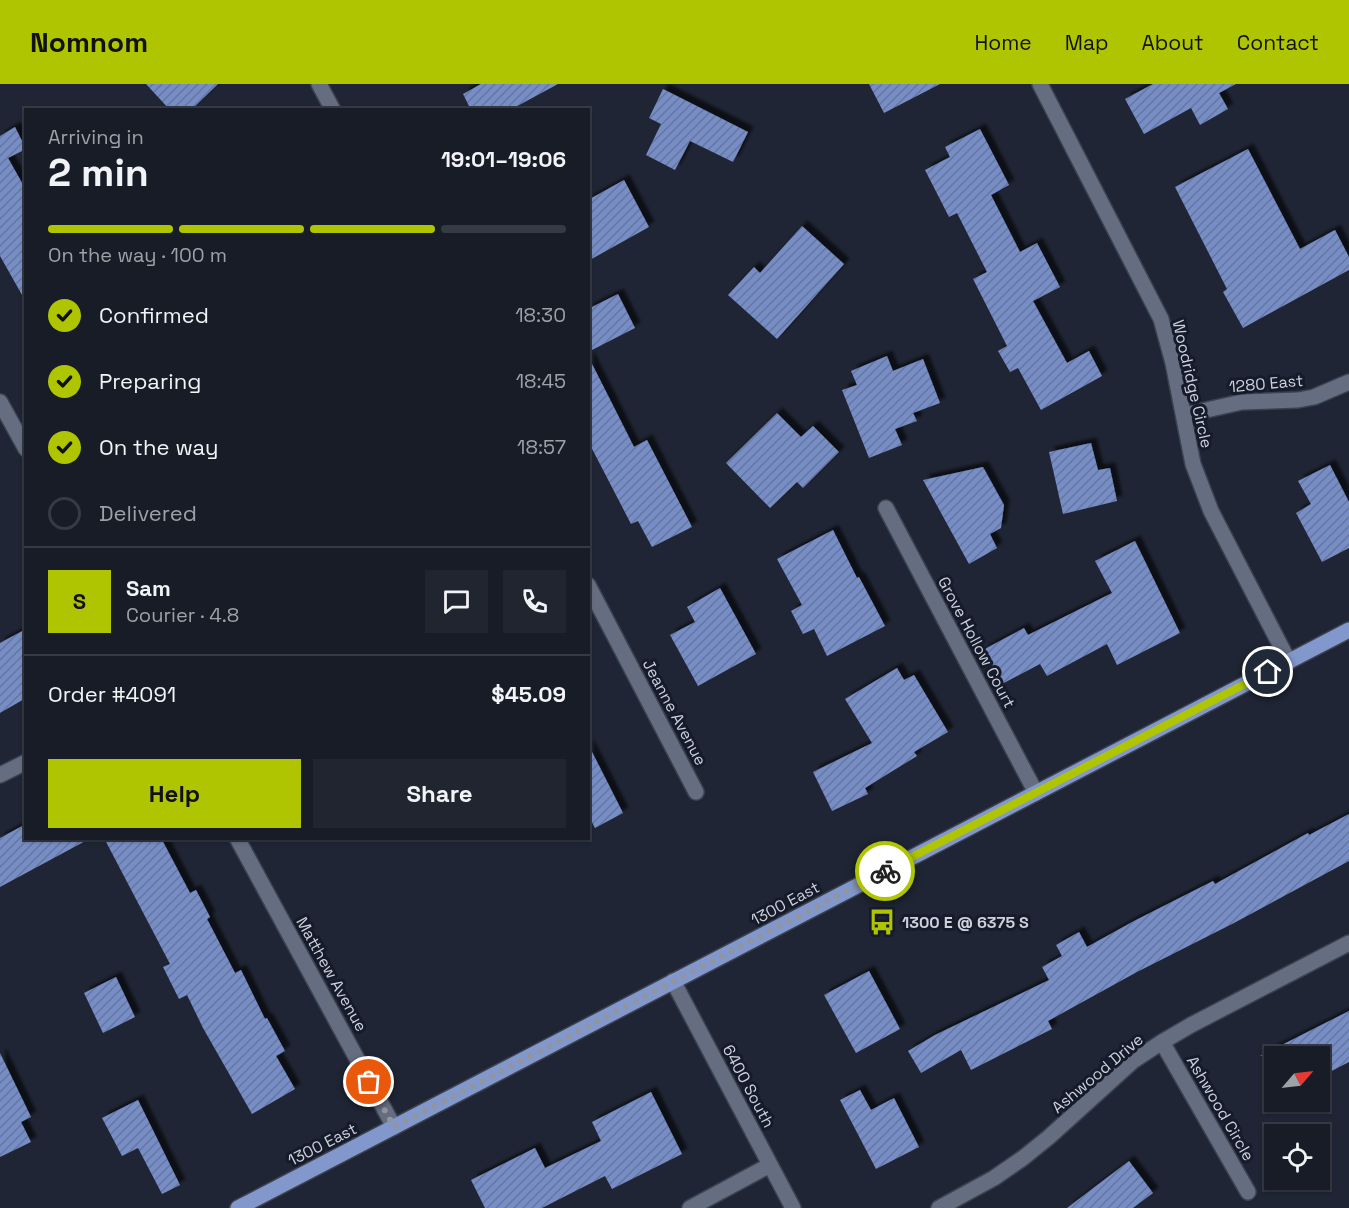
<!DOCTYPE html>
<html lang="en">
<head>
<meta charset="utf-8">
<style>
	body { margin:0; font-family:"Space Grotesk",sans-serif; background:#20252f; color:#f1f3f6; height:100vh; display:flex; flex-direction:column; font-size:22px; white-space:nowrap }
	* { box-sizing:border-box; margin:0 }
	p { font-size:20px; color:#9ea1a7 }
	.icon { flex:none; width:33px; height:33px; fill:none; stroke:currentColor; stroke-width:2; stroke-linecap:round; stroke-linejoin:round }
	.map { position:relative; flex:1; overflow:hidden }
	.panel { position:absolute; left:24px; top:24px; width:566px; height:732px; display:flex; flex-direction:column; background:#171c27; border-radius:0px; box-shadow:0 2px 4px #0004,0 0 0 2px #363a44 }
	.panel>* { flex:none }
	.needle { width:39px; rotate:62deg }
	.fabs { position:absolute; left:1264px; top:962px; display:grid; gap:12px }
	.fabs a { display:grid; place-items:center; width:66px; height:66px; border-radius:0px; background:#171c27; box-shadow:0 2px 4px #0004,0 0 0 2px #363a44; font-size:30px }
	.pin { position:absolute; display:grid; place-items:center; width:51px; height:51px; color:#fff; margin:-26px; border:3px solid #fff; border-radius:50%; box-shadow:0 2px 6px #0007 }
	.courier { position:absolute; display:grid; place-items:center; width:60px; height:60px; margin:-30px; border:4px solid #b0c502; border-radius:50%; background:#fff; color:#222; box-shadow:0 2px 8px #0007 }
	.headline em { font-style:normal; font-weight:800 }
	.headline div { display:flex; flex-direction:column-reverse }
	.headline { display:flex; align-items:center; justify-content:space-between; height:102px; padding:0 24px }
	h1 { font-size:39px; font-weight:800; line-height:45px }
	.bar { display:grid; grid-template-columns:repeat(4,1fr); gap:9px 6px; align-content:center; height:72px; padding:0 24px }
	.bar i { height:8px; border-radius:4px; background:#363a44 }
	.bar .current { background:#b0c502 }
	.bar p { grid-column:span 4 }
	.line { display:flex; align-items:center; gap:15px; padding:0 24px; border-top:2px solid #363a44 }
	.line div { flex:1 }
	.round { display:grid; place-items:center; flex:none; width:63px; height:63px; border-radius:0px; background:#20252f }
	ol { padding:0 24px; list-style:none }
	li { display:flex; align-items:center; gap:18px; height:66px }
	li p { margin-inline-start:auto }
	li .icon { padding:6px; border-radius:50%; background:#b0c502; color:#111; stroke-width:4 }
	li:last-child { color:#9ea1a7 }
	li i { width:33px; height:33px; border:3px solid #363a44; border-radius:50% }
	.primary-button { display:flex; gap:12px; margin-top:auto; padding:12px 24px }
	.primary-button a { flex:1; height:69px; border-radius:0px; background:#b0c502; color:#111; font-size:24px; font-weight:800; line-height:69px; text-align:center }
	.primary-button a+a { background:#20252f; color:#f1f3f6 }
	header { display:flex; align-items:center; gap:36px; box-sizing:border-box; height:84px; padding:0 30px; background:#b0c502; color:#111 }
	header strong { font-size:28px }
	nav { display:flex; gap:33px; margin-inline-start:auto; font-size:21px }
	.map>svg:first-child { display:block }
	.building { fill:url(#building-hatch); filter:url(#shadow) }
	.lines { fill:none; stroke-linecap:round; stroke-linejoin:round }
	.minor-casing { stroke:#3b414e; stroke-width:18 }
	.major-casing { stroke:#3b414e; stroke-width:18 }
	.minor { stroke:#656d80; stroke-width:15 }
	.major { stroke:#8297cb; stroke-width:15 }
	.done { stroke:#9095a1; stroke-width:6; stroke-dasharray:0 10.8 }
	.route { stroke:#b0c502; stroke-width:8 }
	.labels { text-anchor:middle; stroke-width:6; stroke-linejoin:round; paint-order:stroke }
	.street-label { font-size:16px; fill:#cdd1dc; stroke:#151b2a }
	.poi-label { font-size:16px; font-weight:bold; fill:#cdd1dc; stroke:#151b2a; text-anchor:start }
</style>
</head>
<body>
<header>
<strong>Nomnom</strong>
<nav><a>Home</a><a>Map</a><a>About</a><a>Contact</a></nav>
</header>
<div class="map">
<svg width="1349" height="1124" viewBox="0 0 1349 1124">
	<defs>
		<pattern id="building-hatch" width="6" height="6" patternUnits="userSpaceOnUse" patternTransform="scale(1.5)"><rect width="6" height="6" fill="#778dc5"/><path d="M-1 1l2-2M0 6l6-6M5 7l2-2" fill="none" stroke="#66769e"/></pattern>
		<filter id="shadow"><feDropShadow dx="5.5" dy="-5.5" stdDeviation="1.5" flood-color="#0009"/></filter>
	</defs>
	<rect width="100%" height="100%" fill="#1f2534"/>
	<g class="building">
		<polygon points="146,0 218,0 191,26 170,26"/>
		<polygon points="481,0 558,0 510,26 471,26 463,10"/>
		<polygon points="869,0 940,0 884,29"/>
		<polygon points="1153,0 1236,0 1219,9 1228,25 1200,41 1191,24 1144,50 1125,15"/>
		<polygon points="663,5 748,48 733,78 690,57 675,86 646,71 661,40 649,34"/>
		<polygon points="15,43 26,65 8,74 26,106 26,218 0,172 0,52"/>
		<polygon points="980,45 1009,101 991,111 1020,168 1037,159 1060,203 1033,217 1067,279 1089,267 1102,292 1041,326 1018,284 1010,288 998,267 1007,262 973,195 987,188 957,129 949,133 925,86 950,73 945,63"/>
		<polygon points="1248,65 1300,165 1335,146 1349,173 1349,186 1243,244 1223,208 1227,205 1175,103"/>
		<polygon points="624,96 649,143 588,177 588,116"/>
		<polygon points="802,142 844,180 777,255 728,211 754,183 760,189"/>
		<polygon points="618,210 635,244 588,268 588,225"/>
		<polygon points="588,272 634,363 647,356 692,443 652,463 638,437 631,440 588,357"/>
		<polygon points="887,272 893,287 923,275 940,319 913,329 917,337 895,345 902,361 869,374 842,306 857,301 851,287"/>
		<polygon points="777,329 801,353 813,342 839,368 803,404 797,398 770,424 726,379"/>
		<polygon points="1091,359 1098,386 1110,384 1117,417 1063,430 1049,368"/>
		<polygon points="1330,381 1349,418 1349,464 1322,478 1296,429 1311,420 1298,397"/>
		<polygon points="983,383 1004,421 1001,444 990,450 997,464 969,480 923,396"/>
		<polygon points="833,446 857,494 859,493 885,542 827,572 814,545 803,550 791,527 802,521 777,475"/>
		<polygon points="1135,457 1180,549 1117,581 1107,560 1047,592 1040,580 1002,600 983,566 1024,544 1028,551 1112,509 1095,477"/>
		<polygon points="720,504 756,570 698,602 670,551 695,538 687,523"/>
		<polygon points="26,545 26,614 0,629 0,559"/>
		<polygon points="897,584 904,596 914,591 948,648 914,668 917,672 865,704 868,710 832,727 813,688 872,659 845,615"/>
		<polygon points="588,660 623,729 595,744 588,731"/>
		<polygon points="1349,730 1349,777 1234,839 1137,888 1048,937 1052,945 971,986 961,966 921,989 908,967 935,951 1049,896 1042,883 1062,872 1056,861 1079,848 1087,863 1134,837 1213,797 1215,800 1308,749 1309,751"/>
		<polygon points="26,740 26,754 91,754 0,803 0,754"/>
		<polygon points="104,754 161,754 190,809 196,806 210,833 207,835 235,889 241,886 265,935 267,934 285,967 276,972 295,1005 252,1030 203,944 187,911 179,915 163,883 170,880"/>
		<polygon points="869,887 900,945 856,969 824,911"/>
		<polygon points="116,893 135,933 103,949 84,909"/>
		<polygon points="1349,927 1349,978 1320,993 1320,972 1260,972"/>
		<polygon points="0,969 31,1033 21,1038 31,1058 0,1073"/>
		<polygon points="860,1006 871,1026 894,1014 919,1063 876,1085 840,1016"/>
		<polygon points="651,1008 682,1070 612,1105 605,1092 542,1124 485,1124 471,1096 535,1064 545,1084 601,1057 592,1038"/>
		<polygon points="138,1016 180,1101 162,1110 138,1064 122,1072 102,1034"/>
		<polygon points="1129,1077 1153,1109 1133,1124 1067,1124"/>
	</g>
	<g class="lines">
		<g class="minor-casing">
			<g id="minor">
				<polyline points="319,0 333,26"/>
				<polyline points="1040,0 1161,235 1173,279 1193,380 1211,427 1289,578"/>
				<polyline points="0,318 26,365"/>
				<polyline points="1184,331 1242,318 1298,316 1314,313 1349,298"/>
				<polyline points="886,424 1036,709"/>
				<polyline points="588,501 696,708"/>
				<polyline points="0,691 26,678"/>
				<polyline points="237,754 394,1043"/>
				<polyline points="673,897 793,1124"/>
				<polyline points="1162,958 1248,1108"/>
				<polyline points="690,1124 770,1081"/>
				<polyline points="939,1124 994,1094 1023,1074 1049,1053 1133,977 1162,958 1191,941 1349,859"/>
			</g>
		</g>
		<g class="major-casing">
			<polyline id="major" points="238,1124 1349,546"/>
		</g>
		<use href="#minor" class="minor"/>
		<use href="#major" class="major"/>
	</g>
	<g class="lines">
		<polyline class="done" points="369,998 394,1043 885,787"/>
		<polyline class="route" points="885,787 1268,588"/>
	</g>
	<defs>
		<g id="bus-bare" transform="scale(2.07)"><path d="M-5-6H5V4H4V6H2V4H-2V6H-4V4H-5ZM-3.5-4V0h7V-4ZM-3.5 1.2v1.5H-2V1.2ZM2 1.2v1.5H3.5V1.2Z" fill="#b0c502" stroke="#151b2a" stroke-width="2.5" paint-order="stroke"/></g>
	</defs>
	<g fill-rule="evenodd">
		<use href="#bus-bare" x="882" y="838"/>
	</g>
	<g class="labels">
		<g class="street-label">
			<text transform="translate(1266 299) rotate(-5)" y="6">1280 East</text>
			<text transform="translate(1193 300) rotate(77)" y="6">Woodridge Circle</text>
			<text transform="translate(977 558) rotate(62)" y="6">Grove Hollow Court</text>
			<text transform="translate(675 628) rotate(62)" y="6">Jeanne Avenue</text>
			<text transform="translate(785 819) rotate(-28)" y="6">1300 East</text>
			<text transform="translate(332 890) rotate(61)" y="6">Matthew Avenue</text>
			<text transform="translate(1097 989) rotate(-40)" y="6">Ashwood Drive</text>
			<text transform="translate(749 1002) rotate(62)" y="6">6400 South</text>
			<text transform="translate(1221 1024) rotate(60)" y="6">Ashwood Circle</text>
			<text transform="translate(322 1060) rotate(-27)" y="6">1300 East</text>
		</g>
		<g class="poi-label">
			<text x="902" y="844">1300 E @ 6375 S</text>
		</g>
	</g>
</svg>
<div class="fabs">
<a><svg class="needle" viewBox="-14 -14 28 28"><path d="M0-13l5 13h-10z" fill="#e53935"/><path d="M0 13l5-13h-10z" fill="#9ea1a7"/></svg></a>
<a><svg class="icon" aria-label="locate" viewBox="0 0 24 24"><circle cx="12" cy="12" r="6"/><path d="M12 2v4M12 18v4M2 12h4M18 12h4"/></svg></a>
</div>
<div class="pin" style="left:369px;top:998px;background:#ea580c"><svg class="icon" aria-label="bag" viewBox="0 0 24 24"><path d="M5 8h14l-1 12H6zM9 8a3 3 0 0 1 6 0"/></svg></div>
<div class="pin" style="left:1268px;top:588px;background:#1f2937"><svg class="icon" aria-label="home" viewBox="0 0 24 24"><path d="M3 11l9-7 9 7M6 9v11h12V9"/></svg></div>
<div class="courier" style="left:885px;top:787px"><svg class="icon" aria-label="bike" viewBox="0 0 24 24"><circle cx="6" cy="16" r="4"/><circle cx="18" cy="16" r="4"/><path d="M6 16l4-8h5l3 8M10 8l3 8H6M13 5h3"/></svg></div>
<section class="panel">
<div class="headline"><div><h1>2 min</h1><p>Arriving in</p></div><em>19:01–19:06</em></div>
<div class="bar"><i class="current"></i><i class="current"></i><i class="current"></i><i></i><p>On the way · 100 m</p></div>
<ol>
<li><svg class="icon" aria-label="check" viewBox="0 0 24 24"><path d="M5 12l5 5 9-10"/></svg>Confirmed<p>18:30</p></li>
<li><svg class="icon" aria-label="check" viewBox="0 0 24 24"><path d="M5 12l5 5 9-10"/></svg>Preparing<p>18:45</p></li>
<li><svg class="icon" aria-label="check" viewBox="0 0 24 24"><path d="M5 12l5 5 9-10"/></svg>On the way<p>18:57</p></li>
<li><i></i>Delivered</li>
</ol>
<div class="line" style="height:108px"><b class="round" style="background:#b0c502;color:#111">S</b><div><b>Sam</b><p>Courier · 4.8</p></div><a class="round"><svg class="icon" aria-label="chat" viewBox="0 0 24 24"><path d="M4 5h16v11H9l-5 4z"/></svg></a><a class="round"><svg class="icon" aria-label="phone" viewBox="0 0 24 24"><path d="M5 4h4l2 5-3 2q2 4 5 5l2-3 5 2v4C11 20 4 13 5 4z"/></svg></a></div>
<div class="line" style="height:78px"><div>Order #4091</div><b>$45.09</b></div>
<div class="primary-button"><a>Help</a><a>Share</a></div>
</section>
</div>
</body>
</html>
